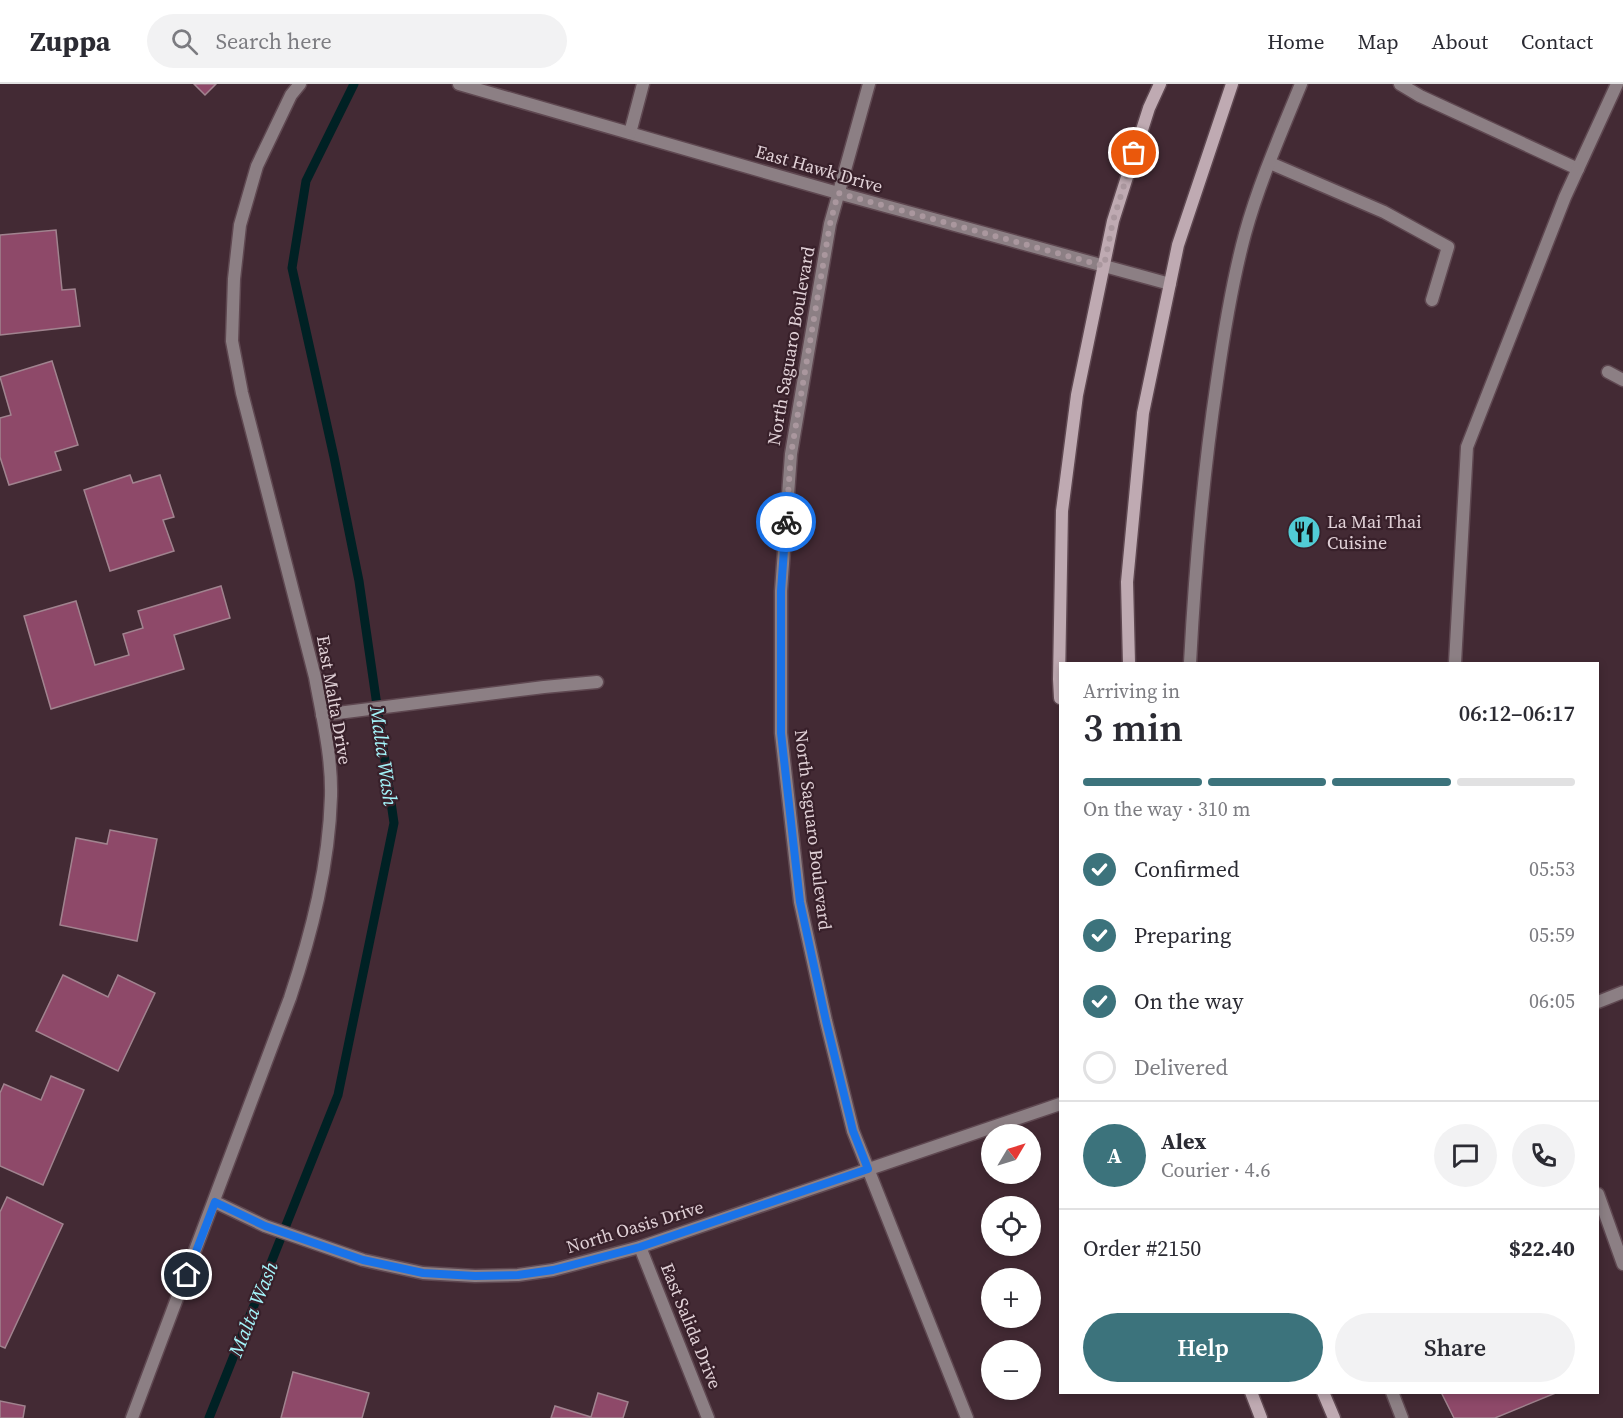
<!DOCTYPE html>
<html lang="en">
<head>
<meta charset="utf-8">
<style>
	body { margin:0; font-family:"Source Serif 4",serif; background:#f2f2f3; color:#2b2b33; height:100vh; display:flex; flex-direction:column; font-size:22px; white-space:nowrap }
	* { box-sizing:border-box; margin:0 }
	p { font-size:20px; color:#7c7c81 }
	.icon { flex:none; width:33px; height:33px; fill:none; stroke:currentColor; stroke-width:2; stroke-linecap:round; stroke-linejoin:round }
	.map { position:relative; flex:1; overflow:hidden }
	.panel { position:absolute; left:1059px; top:578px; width:540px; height:732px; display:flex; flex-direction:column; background:#fff; border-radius:0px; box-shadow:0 3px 9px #0003 }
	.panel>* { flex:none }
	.needle { width:39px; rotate:52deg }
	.controls { position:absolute; left:981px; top:1040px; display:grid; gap:12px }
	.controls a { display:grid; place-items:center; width:60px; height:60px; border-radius:50%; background:#fff; box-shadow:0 3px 9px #0003; font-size:30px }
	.pin { position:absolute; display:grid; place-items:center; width:51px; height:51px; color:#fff; margin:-26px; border:3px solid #fff; border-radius:50%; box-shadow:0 2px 6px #0007 }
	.courier { position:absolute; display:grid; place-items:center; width:60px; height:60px; margin:-30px; border:4px solid #1a73e8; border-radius:50%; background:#fff; color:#222; box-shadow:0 2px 8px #0007 }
	.head em { font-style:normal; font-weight:600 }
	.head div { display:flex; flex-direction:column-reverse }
	.head { display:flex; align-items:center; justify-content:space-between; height:102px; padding:0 24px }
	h1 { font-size:39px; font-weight:600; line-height:45px }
	.bar { display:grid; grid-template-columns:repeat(4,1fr); gap:9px 6px; align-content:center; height:72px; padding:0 24px }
	.bar i { height:8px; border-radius:4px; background:#e1e1e2 }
	.bar .on { background:#3c737c }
	.bar p { grid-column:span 4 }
	.line { display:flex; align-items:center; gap:15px; padding:0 24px; border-top:2px solid #e1e1e2 }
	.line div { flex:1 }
	.round { display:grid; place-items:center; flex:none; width:63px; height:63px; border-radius:32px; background:#f2f2f3 }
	ol { padding:0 24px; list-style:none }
	li { display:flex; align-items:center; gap:18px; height:66px }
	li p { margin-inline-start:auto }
	li .icon { padding:6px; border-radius:50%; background:#3c737c; color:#fff; stroke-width:4 }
	li:last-child { color:#7c7c81 }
	li i { width:33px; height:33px; border:3px solid #e1e1e2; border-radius:50% }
	.primary-button { display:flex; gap:12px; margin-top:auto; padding:12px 24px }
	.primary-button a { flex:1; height:69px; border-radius:36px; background:#3c737c; color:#fff; font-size:24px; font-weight:600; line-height:69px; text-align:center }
	.primary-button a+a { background:#f2f2f3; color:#2b2b33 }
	header { display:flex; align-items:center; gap:36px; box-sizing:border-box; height:84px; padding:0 30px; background:#fff; border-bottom:2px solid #e1e1e2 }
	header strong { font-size:28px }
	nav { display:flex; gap:33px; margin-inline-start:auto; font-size:21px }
	.search { width:420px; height:54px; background:#f2f2f3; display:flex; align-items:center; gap:15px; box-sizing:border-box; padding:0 21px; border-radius:33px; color:#7c7c81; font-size:22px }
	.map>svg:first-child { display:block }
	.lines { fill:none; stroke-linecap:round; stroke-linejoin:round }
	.stream { stroke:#002124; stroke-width:9 }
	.building { fill:#8e4969; stroke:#a1838f; stroke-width:1.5 }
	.lane-casing { stroke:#5f4851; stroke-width:15 }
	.street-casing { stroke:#5f4851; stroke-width:15 }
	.secondary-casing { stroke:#5f4851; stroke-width:15 }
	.lane { stroke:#8c7f84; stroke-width:12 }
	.street { stroke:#8c7f84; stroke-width:12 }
	.secondary { stroke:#bfaab2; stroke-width:12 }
	.done { stroke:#aa979e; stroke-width:6; stroke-dasharray:0 10.8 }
	.route { stroke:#1a73e8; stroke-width:8 }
	.labels { text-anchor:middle; stroke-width:4.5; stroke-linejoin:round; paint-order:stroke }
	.street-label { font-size:18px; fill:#e1d1d7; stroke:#38202a }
	.poi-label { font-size:18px; fill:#e1d1d7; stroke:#38202a; text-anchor:start }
	.water-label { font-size:20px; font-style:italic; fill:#a4f4fa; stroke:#38202a }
</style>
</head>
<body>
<header>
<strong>Zuppa</strong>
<div class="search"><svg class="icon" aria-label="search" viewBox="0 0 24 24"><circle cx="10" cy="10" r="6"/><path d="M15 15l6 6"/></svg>Search here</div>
<nav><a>Home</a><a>Map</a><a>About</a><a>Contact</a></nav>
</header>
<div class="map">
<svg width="1623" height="1334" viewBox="0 0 1623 1334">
	<rect width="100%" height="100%" fill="#432a34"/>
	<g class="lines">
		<polyline class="stream" points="209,1334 338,1011 394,739 359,497 334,373 292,184 306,97 354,0"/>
	</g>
	<g class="building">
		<polygon points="194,0 216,0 205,11"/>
		<polygon points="56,146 62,206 75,205 80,242 0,251 0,151"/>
		<polygon points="52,277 78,361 55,368 61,386 9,401 0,373 0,334 11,331 0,293"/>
		<polygon points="130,391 133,399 160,391 174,433 163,436 174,467 110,487 84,406"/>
		<polygon points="221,502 230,534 174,551 184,585 51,625 24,532 76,517 95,581 129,571 123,550 143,544 138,527"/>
		<polygon points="110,746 157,755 137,857 60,841 76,754 107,760"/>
		<polygon points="63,891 108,913 118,891 155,909 118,987 36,947"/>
		<polygon points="51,992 84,1006 43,1101 0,1082 0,1009 4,1000 41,1016"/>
		<polygon points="7,1113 63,1140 5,1264 0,1262 0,1128"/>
		<polygon points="293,1288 369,1309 362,1334 281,1334"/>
		<polygon points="1441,1308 1558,1308 1495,1334 1454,1334"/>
		<polygon points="598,1309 628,1318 623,1334 551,1334 555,1322 591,1333"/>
		<polygon points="0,1317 25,1322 23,1334 0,1334"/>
	</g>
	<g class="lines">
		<g class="lane-casing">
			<g id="lane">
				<polyline points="1400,0 1420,12 1578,85"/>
				<polyline points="1270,79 1384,128 1448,163 1432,216"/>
				<polyline points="1608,288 1623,296"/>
				<polyline points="1455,579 1467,363 1565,113 1617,0"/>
				<polyline points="1598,918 1623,908"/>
				<polyline points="1598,1110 1623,1180"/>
			</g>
		</g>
		<g class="street-casing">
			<g id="street">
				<polyline points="459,0 838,109 1170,200"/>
				<polyline points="869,0 830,140 791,370 781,507 781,649 800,818 826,937 853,1047 967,1334"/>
				<polyline points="630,49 643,0"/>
				<path d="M 1190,579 C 1195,485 1203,391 1217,297 C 1224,248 1232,198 1245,150 C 1259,99 1281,49 1301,0"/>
				<polyline points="322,631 544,603 597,598"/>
				<polyline points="215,1118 265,1142 363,1176 423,1189 475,1192 518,1191 553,1186 640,1163 1060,1020"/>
				<polyline points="640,1163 708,1334"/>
				<polyline points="1392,1308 1402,1334"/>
				<path d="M 132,1334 L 290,914 C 312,848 329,781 331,712 C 332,672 322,632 315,593 L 242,309 L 232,257 L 234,195 L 240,141 L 257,82 L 291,11 L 300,0"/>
			</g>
		</g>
		<g class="secondary-casing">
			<g id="secondary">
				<polyline points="1129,579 1127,498 1143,329 1178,161 1232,0"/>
				<polyline points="1060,614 1059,595 1062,427 1077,311 1113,137 1149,24 1160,0"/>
				<polyline points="1251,1308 1261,1334"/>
				<polyline points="1323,1308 1334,1334"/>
			</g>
		</g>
		<use href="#lane" class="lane"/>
		<use href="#street" class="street"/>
		<use href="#secondary" class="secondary"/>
	</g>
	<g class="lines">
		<polyline class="done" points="786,438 791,370 830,140 838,109 1104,182 1113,137 1134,69"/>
		<polyline class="route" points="187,1191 215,1118 265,1142 363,1176 423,1189 475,1192 518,1191 553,1186 640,1163 868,1085 853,1047 826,937 800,818 781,649 781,507 786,438"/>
	</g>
	<defs>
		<g id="restaurant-disc" transform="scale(1.725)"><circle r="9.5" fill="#51ccd5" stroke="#38202a"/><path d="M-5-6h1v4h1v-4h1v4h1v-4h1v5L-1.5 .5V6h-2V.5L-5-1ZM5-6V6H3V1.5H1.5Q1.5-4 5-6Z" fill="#111"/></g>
	</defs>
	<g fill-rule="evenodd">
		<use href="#restaurant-disc" x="1304" y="448"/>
	</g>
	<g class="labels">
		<g class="street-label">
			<text transform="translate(819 85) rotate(16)" y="6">East Hawk Drive</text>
			<text transform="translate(791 262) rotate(-80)" y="6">North Saguaro Boulevard</text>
			<text transform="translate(334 616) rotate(80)" y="6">East Malta Drive</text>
			<text transform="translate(813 746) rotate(83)" y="6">North Saguaro Boulevard</text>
			<text transform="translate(635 1143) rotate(-17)" y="6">North Oasis Drive</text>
			<text transform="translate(691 1242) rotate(68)" y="6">East Salida Drive</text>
		</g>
		<g class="poi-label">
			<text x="1327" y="444">La Mai Thai<tspan x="1327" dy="21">Cuisine</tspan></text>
		</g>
		<g class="water-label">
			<text transform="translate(384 672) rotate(82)" y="7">Malta Wash</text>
			<text transform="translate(253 1225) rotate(-68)" y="7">Malta Wash</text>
		</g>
	</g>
</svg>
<div class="controls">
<a><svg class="needle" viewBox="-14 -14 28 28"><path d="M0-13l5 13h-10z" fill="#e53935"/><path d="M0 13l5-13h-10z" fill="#7c7c81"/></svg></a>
<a><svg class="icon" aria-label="locate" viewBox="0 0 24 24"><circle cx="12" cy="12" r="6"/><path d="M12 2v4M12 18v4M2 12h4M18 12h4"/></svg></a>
<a>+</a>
<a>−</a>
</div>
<div class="pin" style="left:1134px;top:69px;background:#ea580c"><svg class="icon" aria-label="bag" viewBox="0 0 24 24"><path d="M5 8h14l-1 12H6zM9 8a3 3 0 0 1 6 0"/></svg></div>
<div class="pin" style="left:187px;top:1191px;background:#1f2937"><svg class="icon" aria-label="home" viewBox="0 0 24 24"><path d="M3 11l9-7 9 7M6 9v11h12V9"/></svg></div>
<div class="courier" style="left:786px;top:438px"><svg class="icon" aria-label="bike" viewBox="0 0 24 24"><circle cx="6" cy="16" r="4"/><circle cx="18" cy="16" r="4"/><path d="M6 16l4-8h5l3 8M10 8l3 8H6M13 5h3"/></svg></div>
<section class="panel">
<div class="head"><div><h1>3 min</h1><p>Arriving in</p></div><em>06:12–06:17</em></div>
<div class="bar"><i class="on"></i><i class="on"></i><i class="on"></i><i></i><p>On the way · 310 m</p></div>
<ol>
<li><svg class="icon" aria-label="check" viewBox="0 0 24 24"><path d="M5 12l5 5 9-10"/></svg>Confirmed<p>05:53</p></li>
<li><svg class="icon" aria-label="check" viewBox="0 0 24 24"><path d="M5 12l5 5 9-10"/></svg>Preparing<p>05:59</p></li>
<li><svg class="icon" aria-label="check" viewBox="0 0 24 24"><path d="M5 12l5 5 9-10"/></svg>On the way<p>06:05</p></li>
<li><i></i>Delivered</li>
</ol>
<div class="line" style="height:108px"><b class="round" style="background:#3c737c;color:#fff">A</b><div><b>Alex</b><p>Courier · 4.6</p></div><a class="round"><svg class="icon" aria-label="chat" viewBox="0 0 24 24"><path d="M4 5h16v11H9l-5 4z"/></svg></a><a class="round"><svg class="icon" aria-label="phone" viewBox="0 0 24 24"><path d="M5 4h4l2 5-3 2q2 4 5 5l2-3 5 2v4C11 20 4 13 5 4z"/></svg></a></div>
<div class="line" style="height:78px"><div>Order #2150</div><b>$22.40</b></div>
<div class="primary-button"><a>Help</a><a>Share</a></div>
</section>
</div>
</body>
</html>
